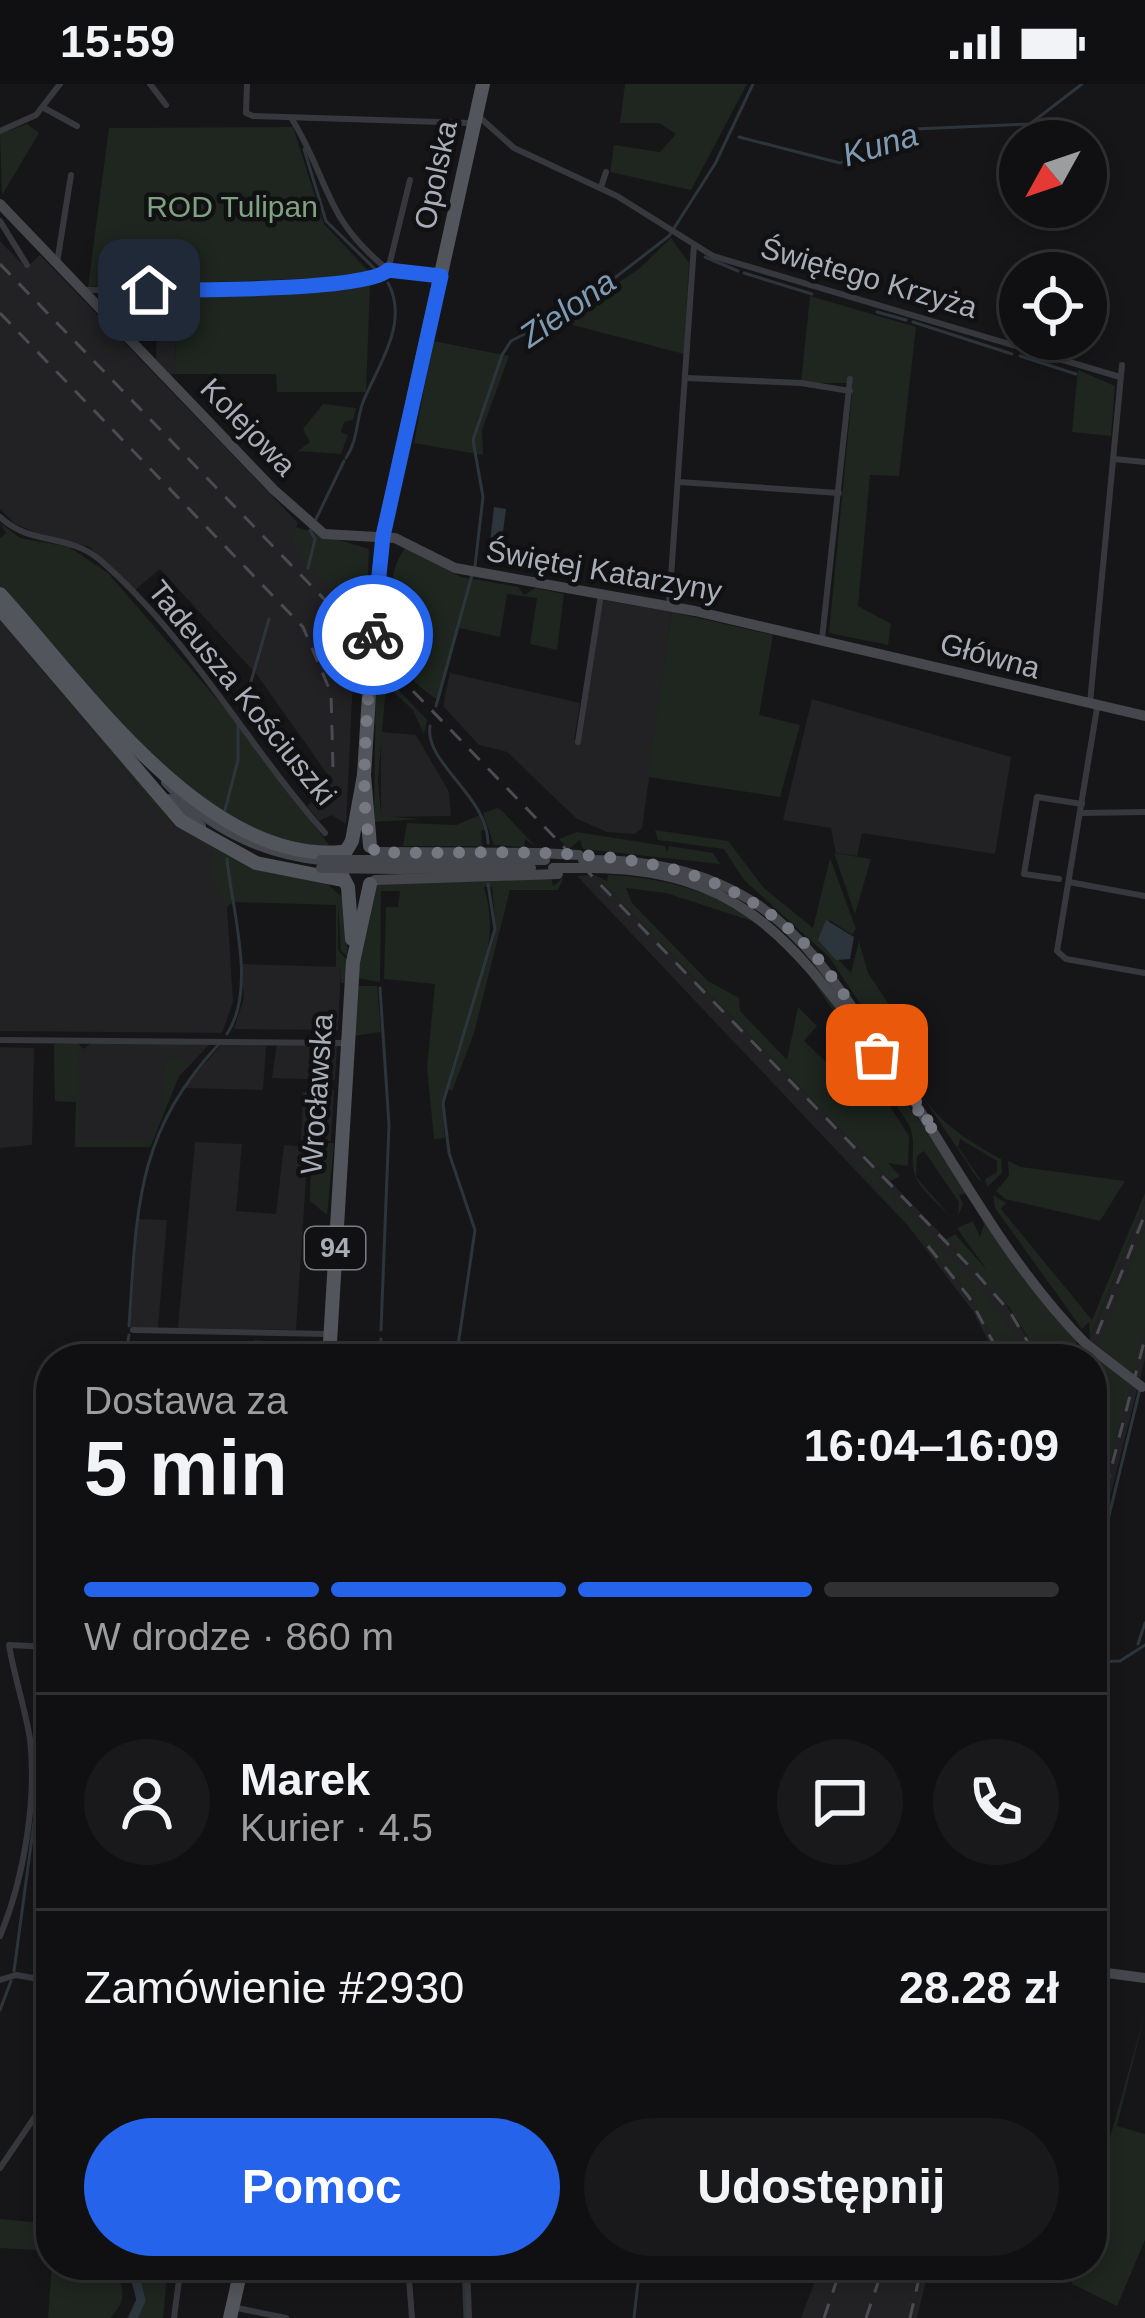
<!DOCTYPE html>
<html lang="pl">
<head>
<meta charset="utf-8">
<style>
	body { margin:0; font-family:Helvetica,sans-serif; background:#19191b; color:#f1f3f6; height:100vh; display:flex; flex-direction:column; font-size:45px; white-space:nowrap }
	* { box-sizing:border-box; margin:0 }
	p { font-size:39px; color:#9c9d9f }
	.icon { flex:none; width:66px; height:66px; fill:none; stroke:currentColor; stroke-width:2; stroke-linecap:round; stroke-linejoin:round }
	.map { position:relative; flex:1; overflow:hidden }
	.side { position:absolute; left:36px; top:1260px; width:1071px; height:936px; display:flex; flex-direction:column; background:#101012; border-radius:48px; box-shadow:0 6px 18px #0003,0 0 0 3px #303032 }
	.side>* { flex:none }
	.needle { width:78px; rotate:230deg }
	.fabs { position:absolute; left:999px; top:36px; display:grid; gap:24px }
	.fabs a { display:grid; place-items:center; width:108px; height:108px; border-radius:50%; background:#101012; box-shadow:0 6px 18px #0003,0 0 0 3px #303032; font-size:60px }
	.pin { position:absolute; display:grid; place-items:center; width:102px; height:102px; color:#fff; margin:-51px; border-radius:24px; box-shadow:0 6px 18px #0006 }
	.courier { position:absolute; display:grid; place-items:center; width:120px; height:120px; margin:-60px; border:9px solid #2563eb; border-radius:50%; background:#fff; color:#222; box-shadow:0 3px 15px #0007 }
	.summary em { font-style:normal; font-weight:800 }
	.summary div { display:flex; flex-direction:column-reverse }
	.summary { display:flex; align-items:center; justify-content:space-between; height:204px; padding:0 48px }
	h1 { font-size:78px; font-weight:800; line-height:90px }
	.bar { display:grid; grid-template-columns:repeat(4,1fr); gap:18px 12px; align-content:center; height:144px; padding:0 48px }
	.bar i { height:15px; border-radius:9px; background:#303032 }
	.bar .on { background:#2563eb }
	.bar p { grid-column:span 4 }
	.line { display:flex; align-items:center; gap:30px; padding:0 48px; border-top:3px solid #303032 }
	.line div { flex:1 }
	.round { display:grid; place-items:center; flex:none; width:126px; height:126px; border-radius:63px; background:#19191b }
	.button { display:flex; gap:24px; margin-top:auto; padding:24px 48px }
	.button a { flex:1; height:138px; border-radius:72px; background:#2563eb; color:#fff; font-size:48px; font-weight:800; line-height:138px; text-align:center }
	.button a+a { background:#19191b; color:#f1f3f6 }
	.status { display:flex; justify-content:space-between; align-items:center; height:84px; padding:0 60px; background:#101012; direction:ltr }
	.status svg { height:33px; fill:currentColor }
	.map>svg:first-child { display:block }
	.built { fill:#222225 }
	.green { fill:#1e261f }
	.water { fill:#2c353c }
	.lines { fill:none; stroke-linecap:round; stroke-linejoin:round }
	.stream { stroke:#2c353c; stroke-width:3 }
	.river { stroke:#2c353c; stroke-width:9 }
	.street { stroke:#37383d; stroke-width:6 }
	.secondary { stroke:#45474d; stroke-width:10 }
	.primary { stroke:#53555c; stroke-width:14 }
	.rail { stroke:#4a4c52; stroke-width:3; stroke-dasharray:15 12; stroke-linecap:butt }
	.secondary-bridge { stroke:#45474d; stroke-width:10 }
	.primary-bridge { stroke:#53555c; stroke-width:14 }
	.done { stroke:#757880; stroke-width:12; stroke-dasharray:0 21.6 }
	.route { stroke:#2563eb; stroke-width:15 }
	.labels { text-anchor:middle; stroke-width:9; stroke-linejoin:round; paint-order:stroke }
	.shield { fill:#111113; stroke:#7b7e86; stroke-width:3 }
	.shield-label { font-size:27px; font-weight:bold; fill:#a8adb8 }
	.street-label { font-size:30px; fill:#a8adb8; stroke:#111113 }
	.park-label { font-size:30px; fill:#7fa381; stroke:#111113 }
	.water-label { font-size:33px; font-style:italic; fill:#7f9bb3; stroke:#111113 }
</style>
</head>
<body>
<div class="status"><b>15:59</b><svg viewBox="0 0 49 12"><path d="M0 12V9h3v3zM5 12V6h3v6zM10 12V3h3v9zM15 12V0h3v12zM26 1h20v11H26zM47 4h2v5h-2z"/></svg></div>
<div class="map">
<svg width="1145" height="2234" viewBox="0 0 1145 2234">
	<rect width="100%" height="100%" fill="#161618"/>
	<g class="built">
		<polygon points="0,157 26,184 40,171 298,439 292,455 343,500 363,536 389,557 395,572 385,597 357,568 354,574 346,740 332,731 319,737 307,722 325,707 328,691 257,591 160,485 134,507 90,463 40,451 14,439 0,425"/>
		<polygon points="176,209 175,290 170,290 156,276 157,231 139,230 139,210"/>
		<polygon points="602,516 672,528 642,744 635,750 607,748 577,735 507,668 479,661 443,622 450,589 580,619 574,656 581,658"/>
		<polygon points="0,535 162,731 224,775 233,918 222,949 0,947"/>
		<polygon points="812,615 1011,673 995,770 862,749 857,772 836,769 831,744 783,736"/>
		<polygon points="381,648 416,651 449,708 451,732 381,733"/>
		<polygon points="595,791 999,1210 1041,1275 997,1275 973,1227 908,1142 577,792"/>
		<polygon points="241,880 341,883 338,946 234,945 244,914"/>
		<polygon points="196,958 211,959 179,992 150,1063 75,1063 76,1018 55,1017 54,960 78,959 83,965 92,959"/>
		<polygon points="224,958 266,962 263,1006 183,1004"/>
		<polygon points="277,959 337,962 335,996 272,994"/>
		<polygon points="0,963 34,964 32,1061 0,1064"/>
		<polygon points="334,1006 331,1057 301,1056 303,1008"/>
		<polygon points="195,1058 242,1060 236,1127 276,1130 284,1061 308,1063 296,1246 178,1244"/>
		<polygon points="1145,1117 1145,1275 1092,1484 1092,1275 1082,1275"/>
		<polygon points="138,1135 167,1136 158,1244 130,1243"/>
		<polygon points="254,1256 319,1261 318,1275 222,1275 254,1274"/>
		<polygon points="821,2181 930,2181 917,2234 801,2234"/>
	</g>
	<g class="green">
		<polygon points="625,0 747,0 691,106 610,88 614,61 660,68 676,50 659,39 620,39"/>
		<polygon points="27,40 39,49 2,111 0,50"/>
		<polygon points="293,43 324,140 373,192 88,203 109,44"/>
		<polygon points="671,154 689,179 684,270 561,238 640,184"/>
		<polygon points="370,198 366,308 277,308 276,290 175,290 176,209"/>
		<polygon points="810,212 916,243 899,392 870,391 858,522 891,540 888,561 829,549 853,299 801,299"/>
		<polygon points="433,257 509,272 482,346 483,371 414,359"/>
		<polygon points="1078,286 1115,302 1111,352 1072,348"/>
		<polygon points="323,320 356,324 353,336 344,338 341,348 348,351 341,370 298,367 310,358 303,345"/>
		<path d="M 0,439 L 20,454 L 69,463 L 108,489 L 236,637 L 329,761 C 203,769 77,591 0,506 L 0,454 L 6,449 Z"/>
		<path d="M 296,443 L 369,465 L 366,539 L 343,501 L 334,503 C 314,491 301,476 292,455 Z"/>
		<path d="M 405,464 L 461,493 L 518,503 L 524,511 L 535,504 L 564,510 L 557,566 L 530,560 L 537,514 L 507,510 L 500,553 L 459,544 L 439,617 C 422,605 391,581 389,558 C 388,549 393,539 393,529 C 392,501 389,488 405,464 Z"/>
		<polygon points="672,528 773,551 759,631 800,641 780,713 648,693"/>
		<polygon points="0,535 193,749 325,798 343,814 348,873 341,867 338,820 338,866 348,877 347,899 341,899 341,884 336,883 336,821 233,818 227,823 214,798 214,769 162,731"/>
		<polygon points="376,582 427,636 424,650 413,626 386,601 378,695 381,732 420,735 374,738"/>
		<polygon points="498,724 503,728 536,763 525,755 524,763 494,761 483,729"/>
		<polygon points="480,731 486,746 481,746 482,762 403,762 407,739 456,741"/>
		<path d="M 655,746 L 728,757 L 764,804 L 813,844 L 830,774 L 856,845 L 852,851 L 830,836 L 819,856 L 851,889 L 859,857 L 868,889 L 892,925 L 898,924 L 910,962 L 900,967 L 901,977 L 908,977 C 920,1027 959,1052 1001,1075 L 1002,1089 L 987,1103 L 985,1095 L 997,1088 L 997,1077 L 960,1055 L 958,1063 L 982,1098 L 978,1095 L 829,873 L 744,796 L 724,765 L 658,756 Z"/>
		<polygon points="577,748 665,762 667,768 669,762 713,769 720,780 583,765 580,756 569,765 559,755"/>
		<polygon points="834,769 871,775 855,830"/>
		<path d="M 595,791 L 607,797 L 608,791 C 682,794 754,820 805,877 C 821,896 832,918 847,937 C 889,990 929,1051 969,1109 L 959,1111 L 963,1120 L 958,1132 L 959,1118 L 924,1067 L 917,1072 L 916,1093 L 951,1133 C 940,1121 917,1104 914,1088 C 910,1070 917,1060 909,1041 L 804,883 L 758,839 L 666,809 L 626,804 L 632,819 L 708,897 L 739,914 L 740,927 L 787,976 L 798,923 L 817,942 L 804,957 L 827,979 L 839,961 L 835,955 L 844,950 L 909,1052 L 908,1082 L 888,1079 L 900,1092 L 890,1097 Z"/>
		<path d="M 551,793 L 553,802 L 564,793 L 558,806 L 510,806 L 474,949 L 452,1007 L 447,1005 L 496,846 L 492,803 L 484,803 C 511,887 434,967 445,1054 L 434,1055 L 427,983 L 435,900 L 384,895 L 386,823 L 398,823 L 400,807 L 381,807 L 380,898 L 357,894 L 368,807 L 378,798 Z"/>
		<polygon points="357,902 377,902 381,948 353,952"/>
		<polygon points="78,959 80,1057 151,1055 162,1026 166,973 192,979 179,992 150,1063 75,1063 76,1018 55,1017 54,960"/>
		<polygon points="311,1058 334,1059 327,1131 310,1117"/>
		<polygon points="859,1075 977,1200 1031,1275 1004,1275 967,1206 854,1081"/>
		<polygon points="1008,1077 1021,1083 1125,1097 1100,1137 1005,1115 996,1107 1009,1092"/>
		<polygon points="1145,1109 1145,1117 1090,1254 1089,1238 1082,1245 995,1124 993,1111 1006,1119 1001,1125 1092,1236"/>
		<polygon points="980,1129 1078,1257 1069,1266 1086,1264 1082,1275 1041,1275 1010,1224 946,1155 955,1150 987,1186 957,1144 973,1137 980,1153 984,1141"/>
		<polygon points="1145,1143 1145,1245 1133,1290 1099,1262"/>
		<polygon points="1095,1273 1130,1300 1092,1447 1092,1280"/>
		<polygon points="1145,1929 1117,2042 1145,2050 1145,2156 1117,2222 1072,2200 1070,2183 1092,2181 1092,2118"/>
		<polygon points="0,2135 51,2140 51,2167 0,2164"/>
		<path d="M 52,2181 L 113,2182 C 123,2204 129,2215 110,2234 L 48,2234 Z"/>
		<polygon points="125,2181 168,2181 163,2234 127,2234 137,2214"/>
	</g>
	<g class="water">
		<polygon points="494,423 506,425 501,462 540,473 560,491 488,476"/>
		<polygon points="826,836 854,853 850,875 836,876 818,856"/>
	</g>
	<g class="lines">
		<g class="stream">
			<polyline points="739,53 840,79 915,45 1030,40 1082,0"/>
			<polyline points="304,65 326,137 377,187"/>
			<polyline points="705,173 738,187"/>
			<polyline points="744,189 812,210"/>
			<polyline points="877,228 906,236"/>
			<polyline points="913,238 1012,270"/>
			<polyline points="1020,272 1076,290"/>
			<path d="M 346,374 C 358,356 356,337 363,318 C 377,283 410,239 388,199"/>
			<polyline points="316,435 344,377"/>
			<polyline points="475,482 483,413 473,356 502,271 511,257 577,223 669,152 715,80 753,0"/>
			<polyline points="308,484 315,455 310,446"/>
			<polyline points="436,622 472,491"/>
			<polyline points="242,629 269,535"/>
			<path d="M 430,642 C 424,679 488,712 488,759"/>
			<polyline points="225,726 238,676 238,642"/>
			<path d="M 227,775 C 232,827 257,905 227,950"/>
			<polyline points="380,904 389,1041 381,1246"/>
			<path d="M 129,1242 C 137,1126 135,1050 219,960"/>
			<polyline points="125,1275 129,1251"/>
			<polyline points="380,1275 381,1255"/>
			<polyline points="456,1275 475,1146 449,1069 443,1019 495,845 488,800"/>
			<polyline points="1092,1501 1140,1305"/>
			<polyline points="1138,1560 1145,1539"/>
			<polyline points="1092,1578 1120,1577 1145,1561"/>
			<polyline points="38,1708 42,1680 51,1673"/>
			<polyline points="14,1887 37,1716"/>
			<polyline points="0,1926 11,1897"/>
			<polyline points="463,2181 465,2234"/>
			<polyline points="634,2234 640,2181"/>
		</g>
		<polyline class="river" points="132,2181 141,2216 133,2234"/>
		<g class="street">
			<polyline points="150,0 166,21"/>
			<polyline points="247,0 246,29 253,32 471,39"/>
			<polyline points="44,24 77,42"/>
			<polyline points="476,30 514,64 617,112 713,172 1120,293"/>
			<path d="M 292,35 C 330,97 323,133 387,185"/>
			<polyline points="0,47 36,31 60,0"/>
			<polyline points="601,103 606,88"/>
			<polyline points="0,137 27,181"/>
			<polyline points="57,179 71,91"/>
			<polyline points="388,186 410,96"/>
			<path d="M 88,206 C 135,206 364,211 388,186 L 436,192"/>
			<polyline points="687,294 801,299 850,307"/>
			<polyline points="1114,375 1145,378"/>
			<polyline points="679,398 839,409"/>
			<path d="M 0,433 C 30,462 69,449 100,476 C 189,553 247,661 325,749"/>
			<polyline points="669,522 694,161"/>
			<polyline points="822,555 850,295"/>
			<polyline points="1090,619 1122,281"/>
			<polyline points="1097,624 1057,867 1066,875 1145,889"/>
			<polyline points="578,658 601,510"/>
			<polyline points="1081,729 1145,728"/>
			<polyline points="1059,795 1024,790 1037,713 1082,720"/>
			<polyline points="1069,798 1145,812"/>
			<polyline points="0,956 344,959"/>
			<polyline points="133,1246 327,1250"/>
			<path d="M 0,1852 C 24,1795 37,1715 30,1655 C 25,1623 14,1592 9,1561 L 51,1563"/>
			<polyline points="0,1896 16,1891 51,1897"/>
			<polyline points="0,2084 51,2009"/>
			<polyline points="408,2181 412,2234"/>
			<polyline points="467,2181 469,2234"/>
			<polyline points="237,2224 286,2234"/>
			<polyline points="174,2234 181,2181"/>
		</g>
		<g class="secondary">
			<polyline points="0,120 274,406 324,450 395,454 455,484 695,527 1145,632"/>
			<path d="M 166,698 C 209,744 259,769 321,776"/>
			<polyline points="169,715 201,742"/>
			<polyline points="376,768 539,769"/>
			<polyline points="396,776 545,776"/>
			<path d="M 583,776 C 646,775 705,786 758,821 C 808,855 838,903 872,952 C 941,1053 999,1172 1086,1260"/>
			<path d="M 591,784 C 732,785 787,849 865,955"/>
			<polyline points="396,785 531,784"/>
			<polyline points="375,796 558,790"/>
			<polyline points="1092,1887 1145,1894"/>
		</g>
		<g class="primary">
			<path d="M 0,510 C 82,600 205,780 341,768"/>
			<polyline points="0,525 181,737 256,779 342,796"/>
			<polyline points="372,555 383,452 483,0"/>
			<polyline points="370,762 364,691 371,578"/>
			<polyline points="352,855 348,803 337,782 352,757 364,691"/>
			<polyline points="329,1275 353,878 370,800"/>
			<polyline points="230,2234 242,2181"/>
		</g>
		<g class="rail">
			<polyline points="0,180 975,1188 1010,1228 1038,1275"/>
			<polyline points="0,229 303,543 331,609 333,684"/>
			<polyline points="928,1162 969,1213 1002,1275"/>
			<polyline points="1087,1275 1145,1130"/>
			<polyline points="1092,1458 1145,1254"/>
			<polyline points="824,2234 842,2181"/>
			<polyline points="866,2234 884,2181"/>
			<polyline points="910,2234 922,2181"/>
		</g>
		<g class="secondary-bridge">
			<polyline points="539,769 579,771"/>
			<polyline points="321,776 396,776"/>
			<polyline points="321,784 396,785"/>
			<polyline points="553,784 591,784"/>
			<polyline points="1086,1260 1142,1303"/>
		</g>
		<polyline class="primary-bridge" points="371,578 372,555"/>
	</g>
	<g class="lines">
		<path class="done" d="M 373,551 C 371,590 353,744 376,768 C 518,773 685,746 798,853 C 825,879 844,911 864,941 C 889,977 914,1012 935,1049 L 877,971"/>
		<path class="route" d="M 149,206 C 188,206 368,207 388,186 L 441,192 L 383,452 L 373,551"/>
	</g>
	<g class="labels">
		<rect class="shield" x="305" y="1143" width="60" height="42" rx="9"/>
		<g class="shield-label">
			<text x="335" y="1173">94</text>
		</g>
		<g class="street-label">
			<text transform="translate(436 91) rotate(-78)" y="10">Opolska</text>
			<text transform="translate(869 194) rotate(16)" y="10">Świętego Krzyża</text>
			<text transform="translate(248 343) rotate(46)" y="10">Kolejowa</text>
			<text transform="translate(604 487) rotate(10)" y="10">Świętej Katarzyny</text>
			<text transform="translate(990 572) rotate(15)" y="10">Główna</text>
			<text transform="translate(242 609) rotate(51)" y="10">Tadeusza Kościuszki</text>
			<text transform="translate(317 1010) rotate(-86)" y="10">Wrocławska</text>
		</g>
		<g class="park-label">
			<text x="232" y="133">ROD Tulipan</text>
		</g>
		<g class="water-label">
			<text transform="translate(880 60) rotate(-17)" y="12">Kuna</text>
			<text transform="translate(567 224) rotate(-35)" y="12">Zielona</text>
		</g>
	</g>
</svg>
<div class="fabs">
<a><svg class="needle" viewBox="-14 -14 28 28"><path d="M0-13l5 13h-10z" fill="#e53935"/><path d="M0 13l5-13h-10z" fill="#9c9d9f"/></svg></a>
<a><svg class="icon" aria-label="locate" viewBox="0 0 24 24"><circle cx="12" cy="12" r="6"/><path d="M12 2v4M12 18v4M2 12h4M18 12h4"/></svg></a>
</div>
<div class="pin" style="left:877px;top:971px;background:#ea580c"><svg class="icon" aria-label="bag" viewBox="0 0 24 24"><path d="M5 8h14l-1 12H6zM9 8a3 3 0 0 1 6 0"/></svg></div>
<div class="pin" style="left:149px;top:206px;background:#1f2937"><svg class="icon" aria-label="home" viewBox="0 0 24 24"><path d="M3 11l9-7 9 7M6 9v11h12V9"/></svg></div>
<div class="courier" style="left:373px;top:551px"><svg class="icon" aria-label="bike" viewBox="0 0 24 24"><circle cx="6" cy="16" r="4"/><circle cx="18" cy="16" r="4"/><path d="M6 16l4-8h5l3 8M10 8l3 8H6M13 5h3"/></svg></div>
<section class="side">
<div class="summary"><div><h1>5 min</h1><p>Dostawa za</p></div><em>16:04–16:09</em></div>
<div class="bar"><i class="on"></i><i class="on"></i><i class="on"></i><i></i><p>W drodze · 860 m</p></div>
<div class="line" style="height:216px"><a class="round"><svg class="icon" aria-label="person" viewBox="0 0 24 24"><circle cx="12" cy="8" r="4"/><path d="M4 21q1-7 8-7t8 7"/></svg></a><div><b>Marek</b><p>Kurier · 4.5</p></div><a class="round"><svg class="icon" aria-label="chat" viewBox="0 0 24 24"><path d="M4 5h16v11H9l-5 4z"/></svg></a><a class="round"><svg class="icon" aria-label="phone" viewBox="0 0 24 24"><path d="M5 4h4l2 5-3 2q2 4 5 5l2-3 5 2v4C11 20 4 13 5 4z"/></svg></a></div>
<div class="line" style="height:156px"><div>Zamówienie #2930</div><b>28.28 zł</b></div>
<div class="button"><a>Pomoc</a><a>Udostępnij</a></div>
</section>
</div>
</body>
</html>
